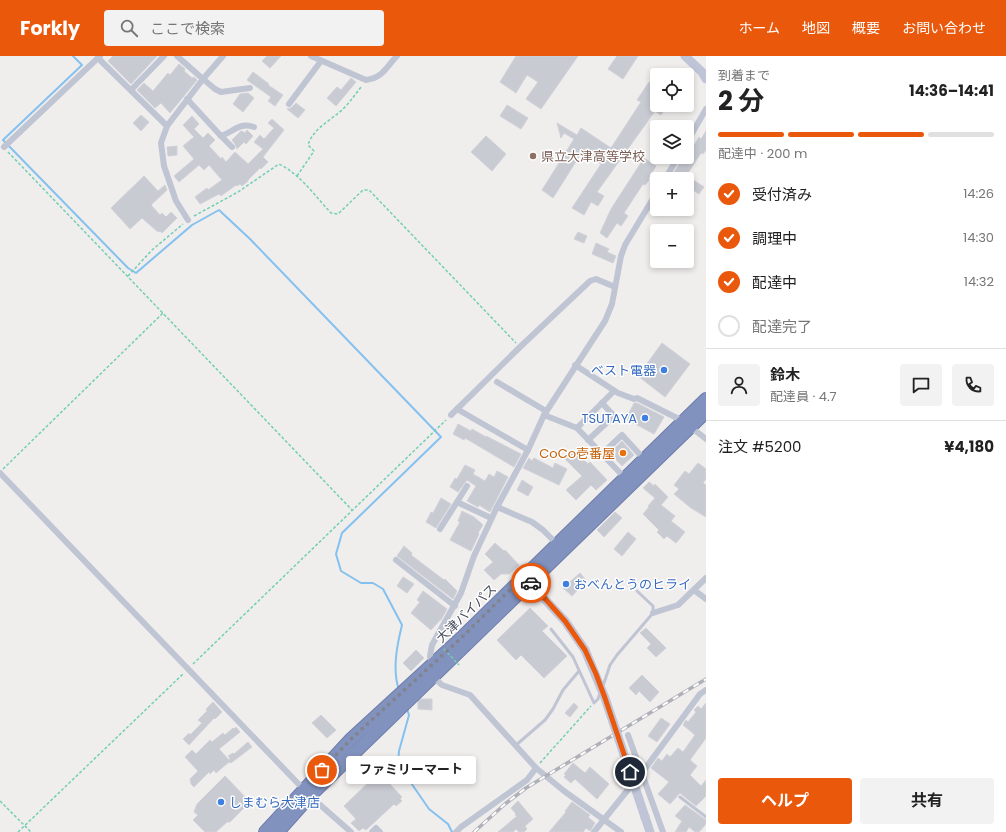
<!DOCTYPE html>
<html lang="ja">
<head>
<meta charset="utf-8">
<style>
	body { margin:0; font-family:Poppins,"Noto Sans JP",sans-serif; background:#f2f2f2; color:#222; height:100vh; display:flex; flex-direction:column; font-size:15px; white-space:nowrap }
	* { box-sizing:border-box; margin:0 }
	p { font-size:13px; color:#767676 }
	.icon { flex:none; width:22px; height:22px; fill:none; stroke:currentColor; stroke-width:2; stroke-linecap:round; stroke-linejoin:round }
	.map { position:relative; flex:1; overflow:hidden }
	.panel { display:flex; flex-direction:column; background:#fff; width:300px }
	.panel>* { flex:none }
	.buttons { position:absolute; left:650px; top:12px; display:grid; gap:8px }
	.buttons a { display:grid; place-items:center; width:44px; height:44px; border-radius:4px; background:#fff; box-shadow:0 2px 6px #0003; font-size:20px }
	.pin { position:absolute; display:grid; place-items:center; width:34px; height:34px; color:#fff; margin:-17px; border:2px solid #fff; border-radius:50%; box-shadow:0 1px 4px #0007 }
	.courier { position:absolute; display:grid; place-items:center; width:40px; height:40px; margin:-20px; border:3px solid #ea580c; border-radius:50%; background:#fff; color:#222; box-shadow:0 1px 5px #0007 }
	.bubble { position:absolute; height:28px; border-radius:4px; background:#fff; box-shadow:0 2px 6px #0003; font-size:13px; font-weight:700; line-height:28px; text-align:center }
	.headline em { font-style:normal; font-weight:700 }
	.headline div { display:flex; flex-direction:column-reverse }
	.headline { display:flex; align-items:center; justify-content:space-between; height:68px; padding:0 12px }
	h1 { font-size:26px; font-weight:700; line-height:30px }
	.bar { display:grid; grid-template-columns:repeat(4,1fr); gap:6px 4px; align-content:center; height:48px; padding:0 12px }
	.bar i { height:5px; border-radius:3px; background:#e0e0e0 }
	.bar .selected { background:#ea580c }
	.bar p { grid-column:span 4 }
	.line { display:flex; align-items:center; gap:10px; padding:0 12px; border-top:1px solid #e0e0e0 }
	.line div { flex:1 }
	.round { display:grid; place-items:center; flex:none; width:42px; height:42px; border-radius:4px; background:#f2f2f2 }
	ol { padding:0 12px; list-style:none }
	li { display:flex; align-items:center; gap:12px; height:44px }
	li p { margin-inline-start:auto }
	li .icon { padding:4px; border-radius:50%; background:#ea580c; color:#fff; stroke-width:4 }
	li:last-child { color:#767676 }
	li i { width:22px; height:22px; border:2px solid #e0e0e0; border-radius:50% }
	.action { display:flex; gap:8px; margin-top:auto; padding:8px 12px }
	.action a { flex:1; height:46px; border-radius:4px; background:#ea580c; color:#fff; font-size:16px; font-weight:700; line-height:46px; text-align:center }
	.action a+a { background:#f2f2f2; color:#222 }
	header { display:flex; align-items:center; gap:24px; box-sizing:border-box; height:56px; padding:0 20px; background:#ea580c; color:#fff }
	header strong { font-size:19px }
	nav { display:flex; gap:22px; margin-inline-start:auto; font-size:14px }
	.search { width:280px; height:36px; background:#f2f2f2; display:flex; align-items:center; gap:10px; box-sizing:border-box; padding:0 14px; border-radius:4px; color:#767676; font-size:15px }
	main { display:flex; flex:1; min-height:0 }
	.map>svg:first-child { display:block }
	.lines { fill:none; stroke-linecap:round; stroke-linejoin:round }
	.stream { stroke:#84c1ef; stroke-width:2 }
	.building { fill:#c9cbd3; stroke:#d1d1d9 }
	.highway-casing { stroke:#6e7daa; stroke-width:14 }
	.path { stroke:#70cfb5; stroke-width:1.5; stroke-dasharray:3 2; stroke-linecap:butt }
	.lane { stroke:#c0c5d3; stroke-width:3 }
	.street { stroke:#c0c5d3; stroke-width:6 }
	.secondary { stroke:#bfc5d7; stroke-width:9 }
	.highway { stroke:#8292be; stroke-width:12 }
	.rail-casing { stroke:#afb0b8; stroke-width:3.5 }
	.rail { stroke:#fff; stroke-width:2; stroke-dasharray:6; stroke-linecap:butt }
	.path-bridge { stroke:#70cfb5; stroke-width:1.5; stroke-dasharray:3 2; stroke-linecap:butt }
	.secondary-bridge { stroke:#bfc5d7; stroke-width:9 }
	.done { stroke:#81848e; stroke-width:4; stroke-dasharray:0 7.2 }
	.route { stroke:#ea580c; stroke-width:5 }
	.education-dot { fill:#8d6e63; stroke:#fff; stroke-width:1.5 }
	.shop-dot { fill:#3f7fe0; stroke:#fff; stroke-width:1.5 }
	.food-dot { fill:#e8710a; stroke:#fff; stroke-width:1.5 }
	.labels { text-anchor:middle; stroke-width:3; stroke-linejoin:round; paint-order:stroke }
	.education-label { font-size:13px; fill:#785e54; stroke:#fff; text-anchor:start }
	.shop-label { font-size:13px; fill:#366cbe; stroke:#fff; text-anchor:end }
	.food-label { font-size:13px; fill:#c56008; stroke:#fff; text-anchor:end }
	.street-label { font-size:13px; fill:#454b5b; stroke:#fff }
</style>
</head>
<body>
<header>
<strong>Forkly</strong>
<div class="search"><svg class="icon" aria-label="search" viewBox="0 0 24 24"><circle cx="10" cy="10" r="6"/><path d="M15 15l6 6"/></svg>ここで検索</div>
<nav><a>ホーム</a><a>地図</a><a>概要</a><a>お問い合わせ</a></nav>
</header>
<main>
<div class="map">
<svg width="706" height="776" viewBox="0 0 706 776">
	<rect width="100%" height="100%" fill="#f0eded"/>
	<g class="lines">
		<g class="stream">
			<path d="M 73,0 L 82,9 L 3,84 L 128,212 L 136,217 L 192,169 L 219,154 L 250,183 L 441,381 L 342,477 L 336,498 L 341,515 L 361,527 L 373,527 L 383,533 L 402,569 C 397,589 392,614 399,634"/>
			<polyline points="407,653 409,659 399,695 398,708 429,753 448,768 452,776"/>
		</g>
	</g>
	<g class="building">
		<polygon points="113,0 157,0 131,28 108,5"/>
		<polygon points="267,0 281,0 270,12 262,5"/>
		<polygon points="516,0 578,0 541,53 526,43 538,26 527,19 516,37 500,26"/>
		<polygon points="617,0 638,0 623,23 608,13"/>
		<polygon points="179,8 185,13 184,15 192,22 194,21 197,24 170,57 161,47 155,52 137,34 144,27 153,35 168,17 170,19"/>
		<polygon points="253,16 269,28 268,29 283,39 275,50 268,45 271,41 247,24"/>
		<polygon points="351,22 356,26 336,50 327,42 337,31 341,34"/>
		<polygon points="649,26 657,31 657,49 667,49 661,59 655,55 597,136 604,140 598,150 591,146 584,159 572,152 601,108 582,96 553,142 542,134 574,83 564,77 561,82 557,67 577,79 581,72 611,92 641,46 637,44"/>
		<polygon points="248,37 254,42 243,56 233,48 240,38"/>
		<polygon points="296,47 305,54 298,62 287,53 291,52"/>
		<polygon points="507,49 528,62 521,73 500,60"/>
		<polygon points="141,59 149,66 141,75 133,67"/>
		<polygon points="192,60 199,68 194,73 203,82 208,77 215,84 209,90 221,103 222,101 226,106 235,96 248,108 263,93 254,86 260,79 264,83 274,72 268,67 272,63 284,74 263,101 268,106 261,113 260,112 248,124 248,125 242,130 240,128 237,130 236,129 221,140 219,138 200,148 195,141 207,132 208,134 222,124 209,109 204,114 199,109 179,126 174,120 194,103 183,90 194,81 183,69"/>
		<polygon points="247,74 253,80 246,88 244,86 237,93 235,88 232,84 241,75 242,75 245,77"/>
		<polygon points="706,75 706,94 703,98 701,97 684,123 676,123 672,120 683,101 687,101 699,81 701,83"/>
		<polygon points="486,80 506,98 492,115 471,96"/>
		<polygon points="177,90 177,99 168,100 167,91"/>
		<polygon points="644,102 656,110 648,123 649,124 645,129 643,128 624,157 628,160 621,170 617,167 607,182 600,177 611,153"/>
		<polygon points="144,120 158,135 165,129 167,134 151,149 160,159 162,157 166,161 171,156 177,162 162,177 160,175 158,176 142,162 130,173 111,152"/>
		<polygon points="687,120 704,131 699,138 687,130"/>
		<polygon points="578,176 587,180 584,187 574,183"/>
		<polygon points="596,187 609,193 607,196 616,200 613,207 592,198"/>
		<polygon points="662,287 690,308 665,341 638,320"/>
		<polygon points="634,347 637,347 664,361 654,378 626,363"/>
		<polygon points="458,368 471,375 472,373 486,381 486,380 521,398 514,411 465,382 464,384 453,378"/>
		<polygon points="622,385 634,399 622,410 610,397"/>
		<polygon points="572,394 575,398 577,396 588,408 590,406 607,424 596,434 591,429 576,444 566,434 582,420 564,402"/>
		<polygon points="529,402 532,405 534,402 553,412 555,407 567,413 559,429 523,412"/>
		<polygon points="698,407 706,413 706,423 703,427 706,429 706,461 691,452 674,438 679,433 674,429 685,415 689,418"/>
		<polygon points="465,409 475,414 473,418 485,425 489,418 494,421 497,415 508,421 490,456 479,449 478,451 467,445 476,430 467,424 458,436 450,431 455,422 457,423"/>
		<polygon points="522,424 533,431 528,440 517,434"/>
		<polygon points="649,426 654,430 655,428 668,441 661,449 675,460 671,465 685,476 676,487 667,480 664,483 657,476 659,474 643,458 649,451 648,450 655,442 643,432"/>
		<polygon points="441,442 451,448 436,472 426,466 431,456 433,457"/>
		<polygon points="462,455 474,461 483,469 478,477 479,478 471,495 450,484 460,466 458,465"/>
		<polygon points="615,456 622,462 604,481 597,474"/>
		<polygon points="628,476 636,483 622,500 614,493"/>
		<polygon points="495,487 504,495 505,494 519,509 509,518 501,518 494,524 484,514 493,506 485,498"/>
		<polygon points="404,490 412,497 411,499 444,524 445,523 457,535 453,543 397,500"/>
		<polygon points="580,517 585,523 581,528 582,529 572,540 563,532"/>
		<polygon points="403,521 414,528 407,537 397,530"/>
		<polygon points="423,535 447,553 441,564 440,564 431,574 411,557 420,546 417,544"/>
		<polygon points="530,552 548,570 542,575 567,600 544,622 521,599 516,604 497,584"/>
		<polygon points="646,572 666,592 656,601 647,592 651,588 640,577"/>
		<polygon points="416,594 424,602 411,615 403,607"/>
		<polygon points="642,619 659,636 650,646 639,635 636,639 629,632"/>
		<polygon points="421,643 432,643 432,654 418,653 418,645"/>
		<polygon points="213,646 222,656 215,663 214,662 189,689 183,683 189,677 190,679 202,667 198,664 207,655 206,653"/>
		<polygon points="574,647 578,651 570,661 565,657"/>
		<polygon points="706,647 706,682 690,704 697,710 690,719 701,730 706,724 706,740 696,750 680,737 670,748 658,738 669,726 651,712 658,702 662,705 667,698 670,701 678,692 683,696 695,679 683,669 686,664 688,666 696,656 694,654 698,650 701,653"/>
		<polygon points="321,659 336,674 327,682 312,667"/>
		<polygon points="661,662 670,668 657,686 648,680"/>
		<polygon points="236,671 240,676 219,693 229,704 230,702 228,700 233,697 234,698 248,686 252,691 231,707 229,706 216,717 214,714 210,718 209,716 194,731 191,728 190,723 198,715 185,701 192,694 196,698 210,684 212,686 223,677 225,679 233,672 234,673"/>
		<polygon points="573,707 585,717 590,711 609,728 597,743 575,723 571,727 564,721 566,719 564,718"/>
		<polygon points="225,720 249,745 248,748 230,766 227,766 216,776 205,776 193,764 198,759 194,756 197,748"/>
		<polygon points="372,723 377,727 381,723 384,726 386,724 402,741 400,743 402,745 396,750 394,748 366,774 363,772 359,775 351,767 356,763 344,750"/>
		<polygon points="518,745 533,763 525,770 527,773 524,776 519,776 516,773 513,776 498,776 517,760 515,759 516,758 511,752"/>
		<polygon points="572,746 590,759 588,761 595,767 590,775 586,772 583,776 549,776 566,756 565,755"/>
		<polygon points="685,749 706,764 706,768 699,776 695,776 689,771 686,776 675,776 682,765 675,760"/>
	</g>
	<g class="lines">
		<g class="highway-casing">
			<g id="highway">
				<polyline points="265,776 350,684 459,584 706,343"/>
				<polyline points="278,776 310,740 706,356"/>
			</g>
		</g>
		<g class="path">
			<polyline points="8,96 352,454"/>
			<path d="M 297,120 L 314,95 L 308,89 C 313,72 332,64 344,52 C 351,45 356,37 362,30"/>
			<path d="M 194,160 L 238,136 L 279,108 C 300,118 315,140 331,157 L 338,158 L 363,134 L 369,134 L 516,287"/>
			<polyline points="128,220 152,194 183,168"/>
			<polyline points="3,413 163,257"/>
			<polyline points="193,608 446,364"/>
			<polyline points="540,707 591,650"/>
			<polyline points="0,745 31,776"/>
			<polyline points="18,776 183,618"/>
		</g>
		<g class="lane">
			<polyline points="551,573 573,601 594,647 598,643 600,637"/>
			<polyline points="603,630 610,609 617,599 653,557 653,550 637,535"/>
			<polyline points="515,690 545,664 553,653 563,634 579,615"/>
			<polyline points="680,741 706,761"/>
		</g>
		<g class="street">
			<polyline points="177,0 203,23 223,0"/>
			<path d="M 311,0 L 366,24 C 383,22 386,11 397,0"/>
			<polyline points="98,2 167,70 203,23 215,33 221,36 250,32"/>
			<polyline points="131,34 164,0"/>
			<path d="M 187,43 L 221,80 C 235,75 239,66 254,71"/>
			<polyline points="289,48 321,5"/>
			<polyline points="167,70 161,87 164,110 176,145 188,164"/>
			<polyline points="221,80 232,91"/>
			<polyline points="687,86 706,53"/>
			<polyline points="4,91 100,0"/>
			<polyline points="665,123 678,101"/>
			<polyline points="575,309 618,337 634,343 637,342 683,365 706,383"/>
			<polyline points="497,326 546,355"/>
			<polyline points="457,353 528,394"/>
			<polyline points="451,359 520,291 590,225 596,223 615,231"/>
			<polyline points="544,359 577,372 614,335"/>
			<polyline points="577,372 625,422"/>
			<polyline points="588,384 614,360 602,347"/>
			<polyline points="602,398 622,379 644,403"/>
			<polyline points="0,417 310,740 351,776"/>
			<polyline points="457,446 467,430"/>
			<polyline points="497,451 532,466 543,474 557,488"/>
			<polyline points="440,473 457,446 491,462"/>
			<polyline points="396,504 455,550"/>
			<polyline points="694,534 706,543"/>
			<polyline points="653,557 678,549 706,522"/>
			<polyline points="432,610 430,600 432,589 461,537 474,500 497,451 528,394 544,359 605,265 612,248 621,200 625,189 657,136"/>
			<polyline points="433,619 433,621 442,629 470,639 536,712 564,735 621,776"/>
			<polyline points="628,679 663,776"/>
			<polyline points="372,776 376,772 380,776"/>
			<polyline points="456,776 461,771 527,724 536,712"/>
			<polyline points="594,776 647,710 700,638 706,634"/>
		</g>
		<g class="secondary">
			<polyline points="685,0 702,16 706,23"/>
			<polyline points="526,523 565,565 585,594"/>
			<polyline points="645,761 650,776"/>
		</g>
		<use href="#highway" class="highway"/>
		<g class="rail-casing">
			<polyline id="rail" points="474,776 505,748 526,732 706,623"/>
		</g>
		<use href="#rail" class="rail"/>
		<polyline class="path-bridge" points="444,593 459,609"/>
		<polyline class="secondary-bridge" points="585,594 605,642 645,761"/>
	</g>
	<g class="lines">
		<polyline class="done" points="322,714 350,684 459,584 524,520 531,527"/>
		<polyline class="route" points="531,527 565,565 585,594 596,618 605,642 630,716"/>
	</g>
	<circle class="education-dot" cx="533" cy="100" r="4"/>
	<g class="shop-dot">
		<circle cx="664" cy="314" r="4"/>
		<circle cx="645" cy="362" r="4"/>
		<circle cx="566" cy="528" r="4"/>
		<circle cx="221" cy="746" r="4"/>
	</g>
	<circle class="food-dot" cx="623" cy="397" r="4"/>
	<g class="labels">
		<g class="education-label">
			<text x="541" y="105">県立大津高等学校</text>
		</g>
		<g class="shop-label">
			<text x="656" y="319">ベスト電器</text>
			<text x="637" y="367">TSUTAYA</text>
			<text x="574" y="533" text-anchor="start">おべんとうのヒライ</text>
			<text x="229" y="751" text-anchor="start">しまむら大津店</text>
		</g>
		<g class="food-label">
			<text x="615" y="402">CoCo壱番屋</text>
		</g>
		<g class="street-label">
			<text transform="translate(466 557) rotate(-44)" y="5">大津バイパス</text>
		</g>
	</g>
</svg>
<div class="buttons">
<a><svg class="icon" aria-label="locate" viewBox="0 0 24 24"><circle cx="12" cy="12" r="6"/><path d="M12 2v4M12 18v4M2 12h4M18 12h4"/></svg></a>
<a><svg class="icon" aria-label="layers" viewBox="0 0 24 24"><path d="M12 4l9 5-9 5-9-5zM3 14l9 5 9-5"/></svg></a>
<a>+</a>
<a>−</a>
</div>
<div class="pin" style="left:322px;top:714px;background:#ea580c"><svg class="icon" aria-label="bag" viewBox="0 0 24 24"><path d="M5 8h14l-1 12H6zM9 8a3 3 0 0 1 6 0"/></svg></div>
<div class="pin" style="left:630px;top:716px;background:#1f2937"><svg class="icon" aria-label="home" viewBox="0 0 24 24"><path d="M3 11l9-7 9 7M6 9v11h12V9"/></svg></div>
<div class="courier" style="left:531px;top:527px"><svg class="icon" aria-label="car" viewBox="0 0 24 24"><path d="M5 17H2v-5l4-1 3-4h7l3 4 3 1v5h-3M9 17h6M6 11h13"/><circle cx="7" cy="17" r="2"/><circle cx="17" cy="17" r="2"/></svg></div>
<div class="bubble" style="left:346px;top:700px;width:130px">ファミリーマート</div>
</div>
<section class="panel">
<div class="headline"><div><h1>2 分</h1><p>到着まで</p></div><em>14:36–14:41</em></div>
<div class="bar"><i class="selected"></i><i class="selected"></i><i class="selected"></i><i></i><p>配達中 · 200 m</p></div>
<ol>
<li><svg class="icon" aria-label="check" viewBox="0 0 24 24"><path d="M5 12l5 5 9-10"/></svg>受付済み<p>14:26</p></li>
<li><svg class="icon" aria-label="check" viewBox="0 0 24 24"><path d="M5 12l5 5 9-10"/></svg>調理中<p>14:30</p></li>
<li><svg class="icon" aria-label="check" viewBox="0 0 24 24"><path d="M5 12l5 5 9-10"/></svg>配達中<p>14:32</p></li>
<li><i></i>配達完了</li>
</ol>
<div class="line" style="height:72px"><a class="round"><svg class="icon" aria-label="person" viewBox="0 0 24 24"><circle cx="12" cy="8" r="4"/><path d="M4 21q1-7 8-7t8 7"/></svg></a><div><b>鈴木</b><p>配達員 · 4.7</p></div><a class="round"><svg class="icon" aria-label="chat" viewBox="0 0 24 24"><path d="M4 5h16v11H9l-5 4z"/></svg></a><a class="round"><svg class="icon" aria-label="phone" viewBox="0 0 24 24"><path d="M5 4h4l2 5-3 2q2 4 5 5l2-3 5 2v4C11 20 4 13 5 4z"/></svg></a></div>
<div class="line" style="height:52px"><div>注文 #5200</div><b>¥4,180</b></div>
<div class="action"><a>ヘルプ</a><a>共有</a></div>
</section>
</main>
</body>
</html>
